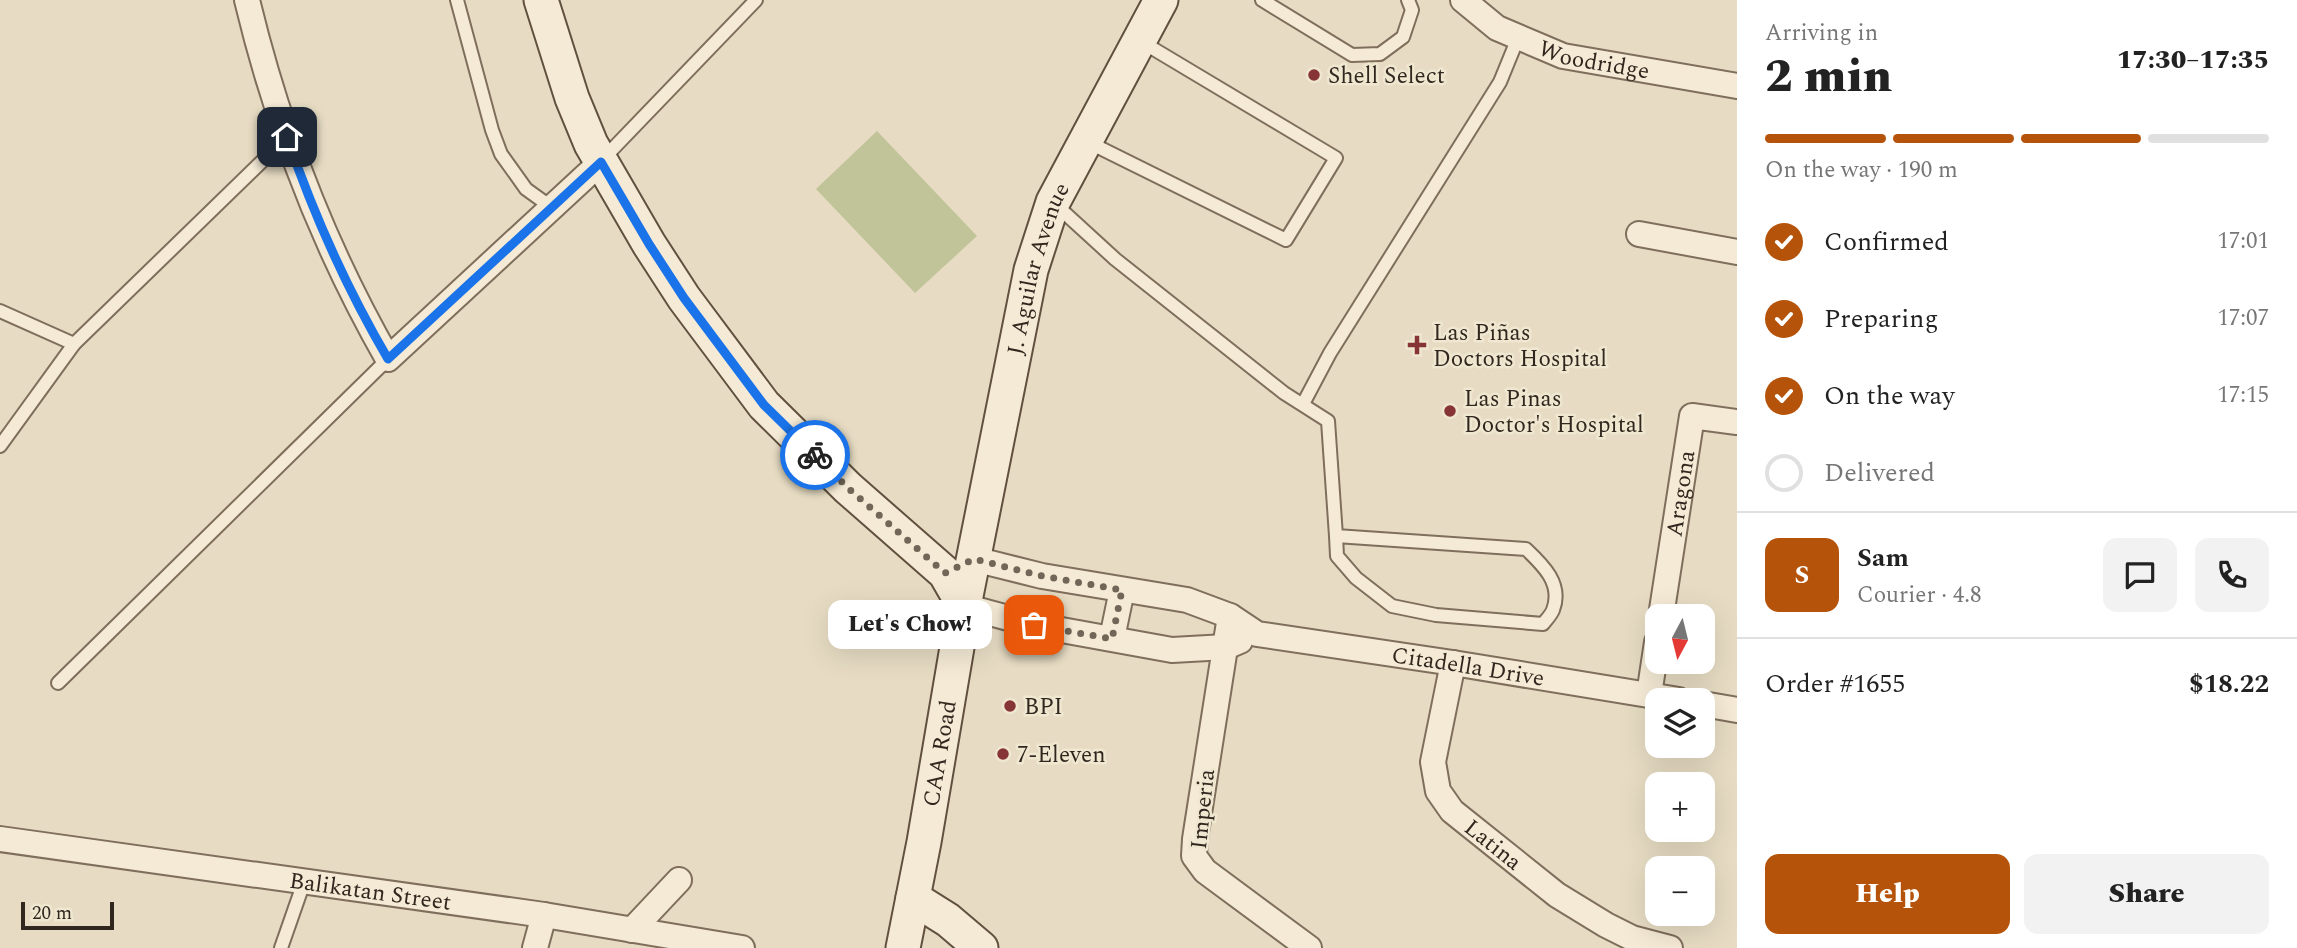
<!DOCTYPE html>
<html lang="en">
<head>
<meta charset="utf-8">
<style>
	body { margin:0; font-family:Spectral,serif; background:#f2f2f2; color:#222; height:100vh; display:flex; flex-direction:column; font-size:26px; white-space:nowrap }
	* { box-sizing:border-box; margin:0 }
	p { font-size:23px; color:#767676 }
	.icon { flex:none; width:38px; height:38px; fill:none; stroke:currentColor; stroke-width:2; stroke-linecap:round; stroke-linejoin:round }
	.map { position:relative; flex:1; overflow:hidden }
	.details { display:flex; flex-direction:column; background:#fff; width:560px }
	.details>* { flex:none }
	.needle { width:46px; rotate:187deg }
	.tools { position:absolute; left:1645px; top:604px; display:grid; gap:14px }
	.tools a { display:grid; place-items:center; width:70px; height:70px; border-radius:14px; background:#fff; box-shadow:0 7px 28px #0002; font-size:35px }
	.scale { position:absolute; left:21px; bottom:18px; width:93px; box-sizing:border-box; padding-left:7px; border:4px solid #31271e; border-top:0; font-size:19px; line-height:24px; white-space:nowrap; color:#31271e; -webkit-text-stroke:5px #f0e7d1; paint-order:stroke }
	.pin { position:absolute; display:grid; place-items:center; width:60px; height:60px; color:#fff; margin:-30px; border-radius:14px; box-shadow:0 4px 10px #0006 }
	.courier { position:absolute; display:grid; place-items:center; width:70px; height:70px; margin:-35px; border:5px solid #1a73e8; border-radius:50%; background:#fff; color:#222; box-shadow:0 2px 9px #0007 }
	.bubble { position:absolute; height:49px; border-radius:14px; background:#fff; box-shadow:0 7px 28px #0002; font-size:23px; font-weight:800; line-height:49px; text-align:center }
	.summary em { font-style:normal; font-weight:800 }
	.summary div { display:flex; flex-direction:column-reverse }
	.summary { display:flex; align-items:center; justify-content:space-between; height:119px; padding:0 28px }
	h1 { font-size:46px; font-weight:800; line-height:52px }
	.bar { display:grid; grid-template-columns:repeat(4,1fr); gap:10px 7px; align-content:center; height:84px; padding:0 28px }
	.bar i { height:9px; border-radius:5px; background:#e0e0e0 }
	.bar .on { background:#b45309 }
	.bar p { grid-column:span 4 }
	.line { display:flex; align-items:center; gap:18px; padding:0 28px; border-top:2px solid #e0e0e0 }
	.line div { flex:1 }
	.round { display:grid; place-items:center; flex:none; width:74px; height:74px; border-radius:14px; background:#f2f2f2 }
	ol { padding:0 28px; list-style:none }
	li { display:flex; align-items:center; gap:21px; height:77px }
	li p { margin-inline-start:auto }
	li .icon { padding:7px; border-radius:50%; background:#b45309; color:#fff; stroke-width:4 }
	li:last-child { color:#767676 }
	li i { width:38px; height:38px; border:4px solid #e0e0e0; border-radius:50% }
	.primary-button { display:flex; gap:14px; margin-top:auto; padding:14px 28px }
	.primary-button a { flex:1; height:80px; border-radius:14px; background:#b45309; color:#fff; font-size:28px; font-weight:800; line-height:80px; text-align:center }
	.primary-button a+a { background:#f2f2f2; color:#222 }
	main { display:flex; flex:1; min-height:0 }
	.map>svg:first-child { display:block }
	.green { fill:#c0c498 }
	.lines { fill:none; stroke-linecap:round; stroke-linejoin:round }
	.lane-casing { stroke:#7f6e5c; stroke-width:16 }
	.street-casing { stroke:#7f6e5c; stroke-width:28 }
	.secondary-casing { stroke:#61503f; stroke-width:37 }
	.lane { stroke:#f4ead5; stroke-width:12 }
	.street { stroke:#f4ead5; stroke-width:24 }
	.secondary { stroke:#f4ead5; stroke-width:33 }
	.done { stroke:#716658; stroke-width:7; stroke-dasharray:0 12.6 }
	.route { stroke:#1a73e8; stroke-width:9 }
	.poi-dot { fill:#873436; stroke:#f0e7d1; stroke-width:2.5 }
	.labels { text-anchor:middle; stroke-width:5; stroke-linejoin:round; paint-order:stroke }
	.street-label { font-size:23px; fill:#31271e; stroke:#f0e7d1 }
	.poi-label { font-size:23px; fill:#31271e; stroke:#f0e7d1; text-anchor:start }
</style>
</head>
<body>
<main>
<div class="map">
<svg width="1737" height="948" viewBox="0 0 1737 948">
	<rect width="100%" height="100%" fill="#e7dcc3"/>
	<polygon class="green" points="877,131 977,236 915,293 816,189"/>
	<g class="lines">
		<g class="lane-casing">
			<g id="lane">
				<polyline points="457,0 492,130 501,154 526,189 551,207"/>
				<polyline points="1262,0 1352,55 1380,54 1403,37 1412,10 1408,0"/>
				<polyline points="1086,141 1286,240 1336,158 1142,42"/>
				<polyline points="603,159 756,0"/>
				<path d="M 1056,205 L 1115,259 L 1284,393 L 1328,421 L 1336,536 L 1526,549 C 1543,565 1563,584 1553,610 C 1551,615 1546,620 1543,624 L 1436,615 L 1392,606 L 1356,578 L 1337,556 L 1336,536"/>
				<polyline points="0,311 74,344"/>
				<polyline points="1303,404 1330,353 1500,82 1518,38"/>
				<polyline points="0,446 74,344 287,137"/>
				<polyline points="58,683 388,359"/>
				<polyline points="281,948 304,882"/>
			</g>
		</g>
		<g class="street-casing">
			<g id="street">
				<path d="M 247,0 C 277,125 324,247 388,359 L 601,162"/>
				<path id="s1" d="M 1463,0 L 1497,28 L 1563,56 L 1737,86"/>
				<polyline points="1639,234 1737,252"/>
				<path id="s2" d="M 974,559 L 1042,576 L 1187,600 L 1230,616 L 1257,634 L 1453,663 L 1679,700"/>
				<polyline points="964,606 1034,625 1172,650 1226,647 1240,641"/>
				<polyline points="1230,616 1195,839 1194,856 1205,871 1309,948"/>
				<path id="s3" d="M 1661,616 L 1692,416 L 1737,422"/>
				<polyline points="1112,638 1122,590"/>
				<path id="s4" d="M 1453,663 L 1433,762 L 1438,791 L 1452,811 L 1557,895 L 1606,925 L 1632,938 L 1670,948"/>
				<polyline points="1649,695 1657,642"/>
				<polyline points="1703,704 1737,710"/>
				<path id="s5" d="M 0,839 L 544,915 L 742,948"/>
				<polyline points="632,930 679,880"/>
				<polyline points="535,948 544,915"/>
			</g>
		</g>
		<g class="secondary-casing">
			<g id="secondary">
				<polyline points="541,0 572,98 591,144 649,244 684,298 764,405 848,488 945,573 964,606"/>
				<polyline points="913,898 948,920 981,948"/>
				<path id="s6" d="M 903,948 L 924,842 L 964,606 L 1031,270 L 1053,202 L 1161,0"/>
			</g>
		</g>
		<use href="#lane" class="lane"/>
		<use href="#street" class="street"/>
		<use href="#secondary" class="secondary"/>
	</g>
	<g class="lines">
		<polyline class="done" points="815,455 848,488 945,573 974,559 1042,576 1122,590 1112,639 1034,625"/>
		<path class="route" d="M 287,137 C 313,213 347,289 388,359 L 601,162 L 649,244 L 684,298 L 764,405 L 815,455"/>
	</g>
	<g class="poi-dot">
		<circle cx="1314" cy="75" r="7"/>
		<path d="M1413.5 334.5h7v7h7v7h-7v7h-7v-7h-7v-7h7z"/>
		<circle cx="1450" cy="411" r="7"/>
		<circle cx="1010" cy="706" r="7"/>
		<circle cx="1003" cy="754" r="7"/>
	</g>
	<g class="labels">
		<g class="street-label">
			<text dy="8" stroke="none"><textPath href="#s1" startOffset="147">Woodridge</textPath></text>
			<text dy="8" stroke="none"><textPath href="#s6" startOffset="693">J. Aguilar Avenue</textPath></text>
			<text dy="8" stroke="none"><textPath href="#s3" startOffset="124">Aragona</textPath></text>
			<text dy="8" stroke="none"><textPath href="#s2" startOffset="509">Citadella Drive</textPath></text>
			<text dy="8" stroke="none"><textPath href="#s6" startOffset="198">CAA Road</textPath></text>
			<text transform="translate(1202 809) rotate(-84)" y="8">Imperia</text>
			<text dy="8" stroke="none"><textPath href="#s4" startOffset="208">Latina</textPath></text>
			<text dy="8" stroke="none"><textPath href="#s5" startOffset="374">Balikatan Street</textPath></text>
		</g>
		<g class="poi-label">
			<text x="1328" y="83">Shell Select</text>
			<text x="1433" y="340">Las Piñas<tspan x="1433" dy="26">Doctors Hospital</tspan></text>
			<text x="1464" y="406">Las Pinas<tspan x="1464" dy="26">Doctor's Hospital</tspan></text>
			<text x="1024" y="714">BPI</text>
			<text x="1017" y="762">7-Eleven</text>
		</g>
	</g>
</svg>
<div class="tools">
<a><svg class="needle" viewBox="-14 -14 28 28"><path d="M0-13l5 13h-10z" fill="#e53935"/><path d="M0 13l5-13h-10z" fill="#767676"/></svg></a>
<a><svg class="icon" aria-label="layers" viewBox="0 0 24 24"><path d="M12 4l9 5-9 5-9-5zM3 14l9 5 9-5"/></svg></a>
<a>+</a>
<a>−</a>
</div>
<div class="scale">20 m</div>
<div class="pin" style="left:1034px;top:625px;background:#ea580c"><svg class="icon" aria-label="bag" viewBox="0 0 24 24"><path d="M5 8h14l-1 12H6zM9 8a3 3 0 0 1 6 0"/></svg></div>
<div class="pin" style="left:287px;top:137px;background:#1f2937"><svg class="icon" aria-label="home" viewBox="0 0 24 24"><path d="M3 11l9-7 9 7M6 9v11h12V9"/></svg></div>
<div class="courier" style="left:815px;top:455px"><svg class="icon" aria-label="bike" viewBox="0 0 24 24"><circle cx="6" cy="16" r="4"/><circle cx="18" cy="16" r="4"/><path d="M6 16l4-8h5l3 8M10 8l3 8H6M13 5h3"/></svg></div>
<div class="bubble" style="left:828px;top:600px;width:164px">Let's Chow!</div>
</div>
<section class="details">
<div class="summary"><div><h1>2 min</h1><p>Arriving in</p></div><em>17:30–17:35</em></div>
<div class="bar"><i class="on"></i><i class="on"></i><i class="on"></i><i></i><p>On the way · 190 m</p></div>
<ol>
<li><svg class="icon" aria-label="check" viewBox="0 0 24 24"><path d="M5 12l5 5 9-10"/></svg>Confirmed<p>17:01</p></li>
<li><svg class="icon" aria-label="check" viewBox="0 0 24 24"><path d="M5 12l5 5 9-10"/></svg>Preparing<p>17:07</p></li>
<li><svg class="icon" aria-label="check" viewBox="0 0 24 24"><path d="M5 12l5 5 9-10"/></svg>On the way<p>17:15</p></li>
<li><i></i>Delivered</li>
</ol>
<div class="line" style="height:126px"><b class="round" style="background:#b45309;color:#fff">S</b><div><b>Sam</b><p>Courier · 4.8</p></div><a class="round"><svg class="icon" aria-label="chat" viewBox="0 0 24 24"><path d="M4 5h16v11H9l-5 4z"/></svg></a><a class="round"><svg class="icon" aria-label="phone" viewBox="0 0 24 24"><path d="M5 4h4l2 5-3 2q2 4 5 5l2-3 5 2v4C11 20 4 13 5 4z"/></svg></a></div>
<div class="line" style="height:91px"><div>Order #1655</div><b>$18.22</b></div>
<div class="primary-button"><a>Help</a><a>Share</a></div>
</section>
</main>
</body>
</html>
